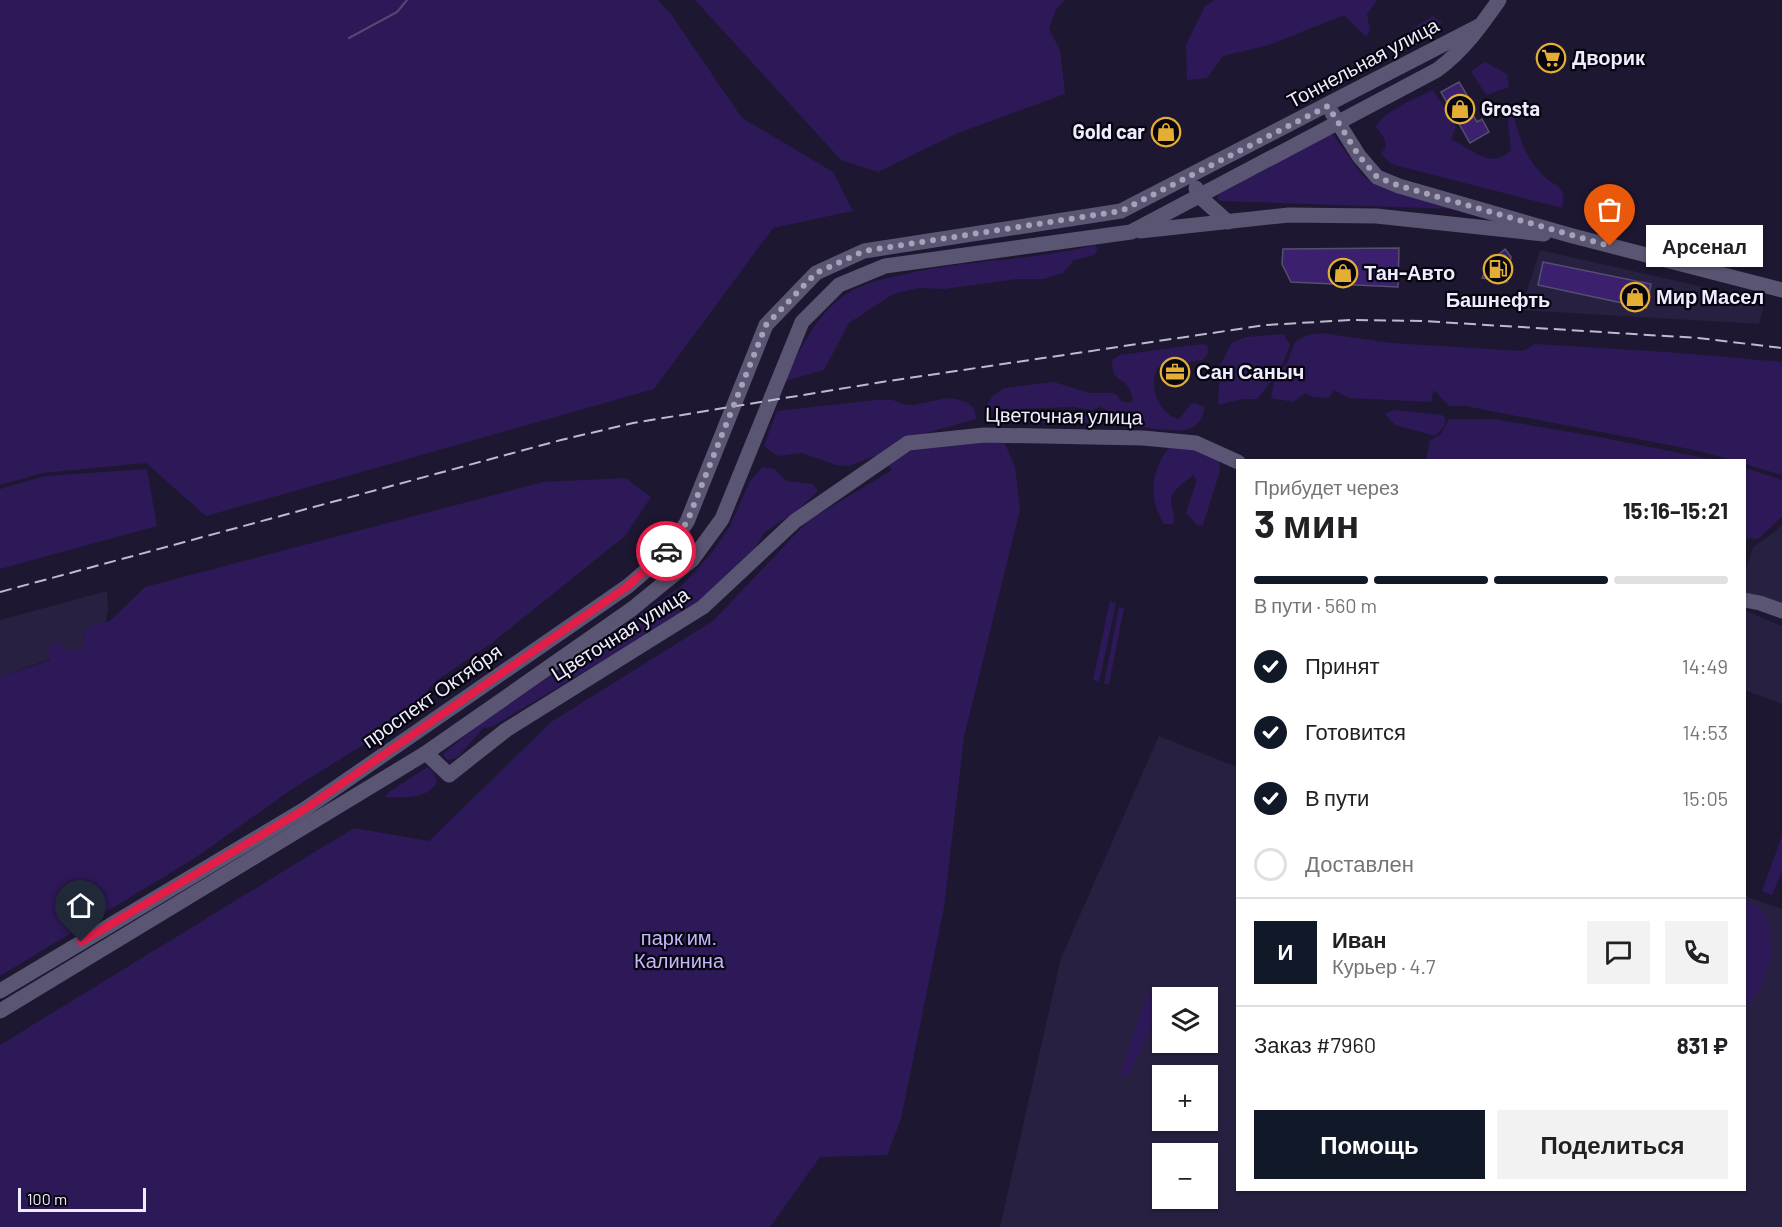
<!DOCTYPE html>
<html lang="ru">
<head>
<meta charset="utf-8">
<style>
	body { margin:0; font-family:Barlow,sans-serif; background:#f2f2f2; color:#202124; height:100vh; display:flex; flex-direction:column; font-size:22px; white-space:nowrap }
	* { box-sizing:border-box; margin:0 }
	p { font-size:20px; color:#757577 }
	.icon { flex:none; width:33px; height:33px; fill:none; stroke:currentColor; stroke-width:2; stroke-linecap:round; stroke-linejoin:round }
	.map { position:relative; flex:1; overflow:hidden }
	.side { position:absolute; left:1236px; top:459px; width:510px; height:732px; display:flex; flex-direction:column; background:#fff; border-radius:0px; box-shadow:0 2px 4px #0004 }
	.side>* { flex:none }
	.tools { position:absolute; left:1152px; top:987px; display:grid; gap:12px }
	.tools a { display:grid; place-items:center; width:66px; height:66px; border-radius:0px; background:#fff; box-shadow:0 2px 4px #0004; font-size:30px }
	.scale { position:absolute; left:18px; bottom:15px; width:128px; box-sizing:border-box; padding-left:6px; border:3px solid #efecff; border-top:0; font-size:16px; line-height:21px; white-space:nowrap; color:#efecff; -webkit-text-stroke:4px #070510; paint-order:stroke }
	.pin { position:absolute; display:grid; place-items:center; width:51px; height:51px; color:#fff; margin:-62px -26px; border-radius:50% 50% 50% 0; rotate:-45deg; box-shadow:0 0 6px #0007 }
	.pin .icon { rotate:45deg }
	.courier { position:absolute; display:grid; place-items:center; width:60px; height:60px; margin:-30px; border:4px solid #e11d48; border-radius:50%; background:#fff; color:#222; box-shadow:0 2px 8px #0007 }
	.bubble { position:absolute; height:42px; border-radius:0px; background:#fff; box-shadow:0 2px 4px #0004; font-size:20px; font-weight:700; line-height:42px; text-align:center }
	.overview em { font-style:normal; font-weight:700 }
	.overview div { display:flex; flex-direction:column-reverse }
	.overview { display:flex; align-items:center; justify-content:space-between; height:102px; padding:0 18px }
	h1 { font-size:39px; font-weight:700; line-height:45px }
	.bar { display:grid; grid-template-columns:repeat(4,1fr); gap:9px 6px; align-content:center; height:72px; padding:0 18px }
	.bar i { height:8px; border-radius:4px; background:#e0e0e0 }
	.bar .active { background:#111827 }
	.bar p { grid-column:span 4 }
	.line { display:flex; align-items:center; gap:15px; padding:0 18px; border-top:2px solid #e0e0e0 }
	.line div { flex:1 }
	.round { display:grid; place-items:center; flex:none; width:63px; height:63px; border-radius:0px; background:#f2f2f2 }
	ol { padding:0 18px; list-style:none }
	li { display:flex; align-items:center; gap:18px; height:66px }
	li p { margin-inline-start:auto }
	li .icon { padding:6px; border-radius:50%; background:#111827; color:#fff; stroke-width:4 }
	li:last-child { color:#757577 }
	li i { width:33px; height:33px; border:3px solid #e0e0e0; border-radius:50% }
	.cta { display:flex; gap:12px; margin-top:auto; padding:12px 18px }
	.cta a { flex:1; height:69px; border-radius:0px; background:#111827; color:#fff; font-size:24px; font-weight:700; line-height:69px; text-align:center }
	.cta a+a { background:#f2f2f2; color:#202124 }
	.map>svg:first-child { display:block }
	.built { fill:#282040; fill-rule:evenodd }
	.green { fill:#2d1957 }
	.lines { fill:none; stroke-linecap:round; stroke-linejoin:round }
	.stream { stroke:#564772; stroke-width:2 }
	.building { fill:#3a206f; stroke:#554f6d; stroke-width:1.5 }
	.secondary { stroke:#5b5574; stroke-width:15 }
	.rail { stroke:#bebace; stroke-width:2; stroke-dasharray:12 6; stroke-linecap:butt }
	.done { stroke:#a6a1b7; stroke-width:6; stroke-dasharray:0 10.8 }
	.route { stroke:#e11d48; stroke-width:8 }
	.labels { text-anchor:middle; stroke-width:4.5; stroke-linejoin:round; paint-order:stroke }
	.poi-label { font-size:20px; font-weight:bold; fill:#efecff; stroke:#070510; text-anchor:start }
	.street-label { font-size:20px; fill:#efecff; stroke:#070510 }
	.park-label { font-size:20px; fill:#c3b6fa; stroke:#070510 }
</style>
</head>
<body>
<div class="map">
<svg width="1782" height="1227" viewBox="0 0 1782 1227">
	<rect width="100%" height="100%" fill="#1e1731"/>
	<g class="built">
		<polygon points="1540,250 1765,301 1759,324 1521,310"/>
		<polygon points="1782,524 1782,607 1745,594 1745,571 1753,547 1776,531"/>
		<polygon points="107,591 108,610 105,624 84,630 83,647 0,677 0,620"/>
		<polygon points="1746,611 1782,626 1782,704 1745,690 1744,615"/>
		<path d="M 1159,736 L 1237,767 L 1238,1190 L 1744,1190 L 1745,896 L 1782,909 L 1782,1227 L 1000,1227 L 1061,958 ZM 1162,998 L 1208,998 L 1208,1042 L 1162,1042 ZM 1162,1076 L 1208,1076 L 1208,1120 L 1162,1120 ZM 1162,1154 L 1208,1154 L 1208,1198 L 1162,1198 Z"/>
	</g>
	<g class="green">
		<polygon points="0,0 658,0 670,13 742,118 833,172 853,211 773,228 654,389 206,516 146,463 43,473 0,485"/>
		<polygon points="695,0 1065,0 1056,9 1049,29 1060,50 1065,94 958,133 878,172 841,160"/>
		<polygon points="1214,0 1377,0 1367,14 1370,30 1366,37 1344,15 1269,45 1223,56 1207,78 1187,80 1186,45 1205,6"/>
		<polygon points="1433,16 1442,23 1405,45 1404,41 1412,29"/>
		<polygon points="1485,62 1507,74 1509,87 1486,95 1471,71"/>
		<path d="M 1433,90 L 1456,127 L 1451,140 C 1470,146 1490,172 1511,150 L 1507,111 L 1512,110 C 1519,137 1525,159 1546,178 C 1551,183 1558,184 1561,190 C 1565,196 1563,202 1562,208 L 1391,164 L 1381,154 L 1386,146 L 1384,138 L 1376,127 C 1382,112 1418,97 1433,90 Z"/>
		<polygon points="1332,133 1363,176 1374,184 1454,207 1455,209 1222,201 1217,199 1219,194"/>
		<path d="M 1095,245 L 1098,249 L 1094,255 L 1074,260 L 1063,273 L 1044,279 L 1017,279 L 945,289 L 919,288 L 893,294 L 849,323 L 824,370 L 785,381 C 800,349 817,312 848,293 C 863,283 884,279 901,275 C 964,260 1032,261 1095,245 Z"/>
		<polygon points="1322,333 1391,343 1523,351 1535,344 1667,352 1782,362 1782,475 1745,464 1744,460 1732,460 1690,449 1465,406 1449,406 1434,390 1431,402 1348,398 1334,390 1328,398 1313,397 1305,393 1293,402 1271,398 1274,381 1288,361 1295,342 1308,335"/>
		<path d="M 1283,334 L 1290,345 C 1284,365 1271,384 1257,399 L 1243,399 L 1218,405 L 1220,366 L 1231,343 L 1246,337 Z"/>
		<path d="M 1201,344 L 1207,345 C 1209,352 1208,356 1202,360 L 1158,367 C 1148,385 1158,414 1179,419 L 1191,404 L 1195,403 L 1204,407 C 1205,418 1195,429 1184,430 C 1169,432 1126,425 1109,422 L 1109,412 L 1101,407 L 1091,410 L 1073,407 L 990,410 L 987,405 L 992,397 L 1004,388 L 1054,382 L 1089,393 L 1112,393 L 1117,395 L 1121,401 L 1128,403 L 1133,400 C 1130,381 1123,385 1113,373 L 1112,360 L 1120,355 Z"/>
		<path d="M 948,398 C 962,400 976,402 976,419 L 905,439 L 881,454 L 849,466 L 836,465 L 802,453 L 778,456 L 764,446 L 777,411 L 875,400 L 893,400 L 904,405 L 913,405 Z"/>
		<polygon points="1393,410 1442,415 1446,418 1444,426 1435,436 1395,425 1385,414"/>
		<polygon points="1084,414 1090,419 1088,423 1002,423 1000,419 1005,415"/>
		<polygon points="1449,419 1493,419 1594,436 1715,460 1426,460 1430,440 1441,434"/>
		<polygon points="1003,439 1015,467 1020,510 964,737 944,907 901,1119 887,1155 820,1157 770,1227 0,1227 0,1045 354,828 429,841 551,722 713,621 809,520 892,470 888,463 913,447"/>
		<path d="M 1170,445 L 1198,448 L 1219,460 L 1220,471 L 1203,525 L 1198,526 L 1186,513 L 1197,480 L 1193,475 C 1186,481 1171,491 1171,500 C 1171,509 1176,515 1173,524 L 1164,524 C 1147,495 1151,473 1170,445 Z"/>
		<polygon points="762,467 775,469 786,481 813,484 818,491 799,509 764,533 754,551 705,600 491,727 483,728 457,758 447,760 443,754 482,722 680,587 710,555 729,528 750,481"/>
		<polygon points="1745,468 1782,480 1782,517 1758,539 1745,538"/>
		<polygon points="147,469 157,526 0,569 0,489 45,476"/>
		<polygon points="626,478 651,497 625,536 493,642 436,681 429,688 423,706 393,716 386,731 292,789 195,858 0,976 0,677 50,660 48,647 60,642 68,652 83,647 84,629 110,621 145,587 543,482"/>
		<polygon points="1110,601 1116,603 1099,682 1093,680"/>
		<polygon points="1119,607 1124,608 1109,684 1104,684"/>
		<path d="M 427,767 L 433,771 L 437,782 C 427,800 403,797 385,797 L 389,792 Z"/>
		<polygon points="1782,836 1782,871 1772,895 1762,891"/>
		<path d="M 1745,901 C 1782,908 1778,982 1745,1006 Z"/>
		<polygon points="1147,993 1159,998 1161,1004 1160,1010 1129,1074 1126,1077 1122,1076 1120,1074"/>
	</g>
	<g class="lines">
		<polyline class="stream" points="349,38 397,12 407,0"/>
	</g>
	<g class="building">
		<polygon points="1459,82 1468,97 1464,99 1477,122 1482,119 1489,132 1470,143 1441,92"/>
		<polygon points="1399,248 1398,287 1291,282 1282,264 1283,249"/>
		<polygon points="1505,249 1511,257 1507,282 1482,278 1491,261"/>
		<polygon points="1543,262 1651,284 1646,308 1538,285"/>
	</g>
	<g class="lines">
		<g class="secondary">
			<polyline points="1332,113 1359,156 1377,177 1399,186 1569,235 1782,290"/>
			<polyline points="1196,188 1199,196 1228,222"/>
			<polyline points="1140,231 1289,215 1376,216 1544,234"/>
			<polyline points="1744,600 1760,603 1782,611"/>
			<polyline points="426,753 449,775 506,730 703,607 795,521 908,443 984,435 1143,438 1196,443 1238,462"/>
			<polyline points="0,991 305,809 628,586 663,556 687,522 766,325 816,273 864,251 1121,211 1479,26"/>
			<path d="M 0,1011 L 426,753 L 632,609 L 692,560 L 722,519 L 802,322 L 839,285 L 885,266 L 1131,232 L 1437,70 C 1464,50 1480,27 1499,0"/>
		</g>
		<polyline class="rail" points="0,592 561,440 633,423 882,382 1266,325 1350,320 1423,321 1698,338 1782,348"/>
	</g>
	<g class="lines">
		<polyline class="done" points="666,551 687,522 766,325 816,273 864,251 1121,211 1328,106 1359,156 1377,177 1400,186 1610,246"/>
		<polyline class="route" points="81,942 305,809 628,586 666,551"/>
	</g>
	<defs>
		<g id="supermarket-ring" transform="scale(1.5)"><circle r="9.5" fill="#070510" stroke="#e4ae35" stroke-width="1.5"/><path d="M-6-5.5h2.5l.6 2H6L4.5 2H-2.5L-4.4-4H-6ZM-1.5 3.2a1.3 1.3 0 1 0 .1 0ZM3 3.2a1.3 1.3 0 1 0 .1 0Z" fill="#e4ae35"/></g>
		<g id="shop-ring" transform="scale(1.5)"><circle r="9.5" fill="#070510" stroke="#e4ae35" stroke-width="1.5"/><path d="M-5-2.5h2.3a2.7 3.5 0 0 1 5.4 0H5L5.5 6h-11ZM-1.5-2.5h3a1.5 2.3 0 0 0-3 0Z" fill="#e4ae35"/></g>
		<g id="fuel-ring" transform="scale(1.5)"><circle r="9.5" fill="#070510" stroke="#e4ae35" stroke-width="1.5"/><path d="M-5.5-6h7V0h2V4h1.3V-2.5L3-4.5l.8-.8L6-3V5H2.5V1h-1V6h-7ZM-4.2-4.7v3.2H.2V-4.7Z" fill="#e4ae35"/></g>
		<g id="office-ring" transform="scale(1.5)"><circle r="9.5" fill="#070510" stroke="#e4ae35" stroke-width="1.5"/><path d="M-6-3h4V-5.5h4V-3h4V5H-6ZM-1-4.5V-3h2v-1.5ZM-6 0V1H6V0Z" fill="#e4ae35"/></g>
	</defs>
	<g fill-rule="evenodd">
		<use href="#supermarket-ring" x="1551" y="58"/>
		<use href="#shop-ring" x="1460" y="109"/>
		<use href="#shop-ring" x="1166" y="132"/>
		<use href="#fuel-ring" x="1498" y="269"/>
		<use href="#shop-ring" x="1343" y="273"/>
		<use href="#shop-ring" x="1635" y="297"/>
		<use href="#office-ring" x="1175" y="372"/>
	</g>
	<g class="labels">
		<g class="poi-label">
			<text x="1572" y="65">Дворик</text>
			<text x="1481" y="116">Grosta</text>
			<text x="1145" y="139" text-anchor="end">Gold car</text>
			<text x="1364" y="280">Тан-Авто</text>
			<text x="1656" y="304">Мир Масел</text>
			<text x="1498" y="307" text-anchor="middle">Башнефть</text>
			<text x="1196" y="379">Сан Саныч</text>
		</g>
		<g class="street-label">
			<text transform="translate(1363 63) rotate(-28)" y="7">Тоннельная улица</text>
			<text transform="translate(1064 416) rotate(1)" y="7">Цветочная улица</text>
			<text transform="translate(620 634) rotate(-32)" y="7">Цветочная улица</text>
			<text transform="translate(432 696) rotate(-35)" y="7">проспект Октября</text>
		</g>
		<g class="park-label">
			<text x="679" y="945">парк им.<tspan x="679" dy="23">Калинина</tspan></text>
		</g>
	</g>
</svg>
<div class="tools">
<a><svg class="icon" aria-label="layers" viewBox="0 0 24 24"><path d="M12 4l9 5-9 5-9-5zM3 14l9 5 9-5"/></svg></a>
<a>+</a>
<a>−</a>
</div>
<div class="scale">100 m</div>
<div class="pin" style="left:1610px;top:246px;background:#ea580c"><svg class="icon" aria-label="bag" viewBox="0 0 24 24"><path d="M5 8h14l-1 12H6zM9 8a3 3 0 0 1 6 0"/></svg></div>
<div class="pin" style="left:81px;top:942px;background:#1f2937"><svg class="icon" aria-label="home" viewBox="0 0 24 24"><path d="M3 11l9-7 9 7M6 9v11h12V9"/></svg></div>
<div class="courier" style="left:666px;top:551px"><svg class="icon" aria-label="car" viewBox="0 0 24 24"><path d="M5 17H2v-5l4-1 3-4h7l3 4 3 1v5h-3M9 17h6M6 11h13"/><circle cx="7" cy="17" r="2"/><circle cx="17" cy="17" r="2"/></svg></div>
<div class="bubble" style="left:1646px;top:225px;width:117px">Арсенал</div>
<section class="side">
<div class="overview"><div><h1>3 мин</h1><p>Прибудет через</p></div><em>15:16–15:21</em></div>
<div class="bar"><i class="active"></i><i class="active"></i><i class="active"></i><i></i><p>В пути · 560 m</p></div>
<ol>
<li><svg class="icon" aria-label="check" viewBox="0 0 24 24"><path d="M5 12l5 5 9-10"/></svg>Принят<p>14:49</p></li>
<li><svg class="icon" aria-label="check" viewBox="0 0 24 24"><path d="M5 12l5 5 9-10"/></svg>Готовится<p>14:53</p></li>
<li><svg class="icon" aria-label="check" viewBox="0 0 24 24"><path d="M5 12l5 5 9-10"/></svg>В пути<p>15:05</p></li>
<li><i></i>Доставлен</li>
</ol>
<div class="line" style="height:108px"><b class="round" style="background:#111827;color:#fff">И</b><div><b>Иван</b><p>Курьер · 4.7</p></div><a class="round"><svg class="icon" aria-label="chat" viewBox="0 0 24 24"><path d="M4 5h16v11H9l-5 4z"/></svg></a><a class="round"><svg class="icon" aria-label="phone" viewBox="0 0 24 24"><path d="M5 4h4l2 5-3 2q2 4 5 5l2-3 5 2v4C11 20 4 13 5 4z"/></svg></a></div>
<div class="line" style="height:78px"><div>Заказ #7960</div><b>831 ₽</b></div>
<div class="cta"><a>Помощь</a><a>Поделиться</a></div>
</section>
</div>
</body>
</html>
